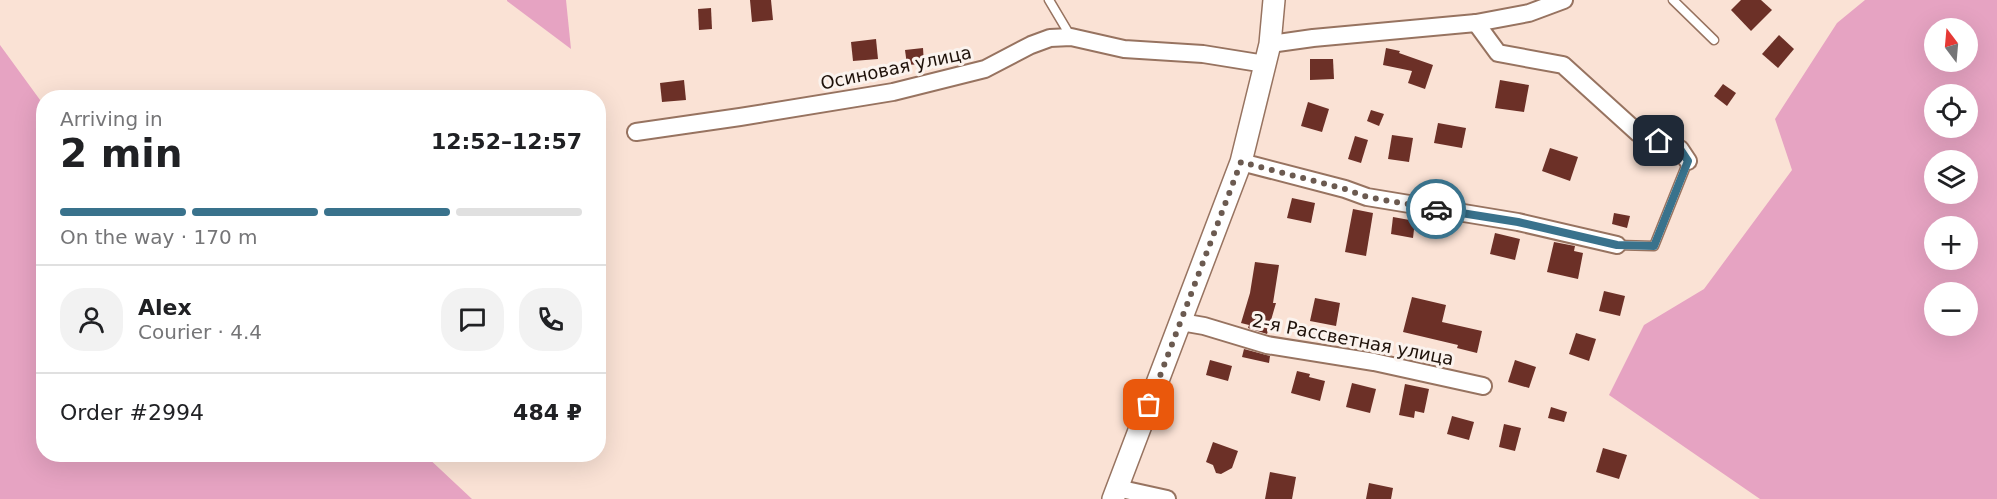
<!DOCTYPE html>
<html lang="en">
<head>
<meta charset="utf-8">
<style>
	body { margin:0; font-family:"DejaVu Sans",sans-serif; background:#f2f2f2; color:#202124; height:100vh; display:flex; flex-direction:column; font-size:22px; white-space:nowrap }
	* { box-sizing:border-box; margin:0 }
	p { font-size:20px; color:#757577 }
	.icon { flex:none; width:33px; height:33px; fill:none; stroke:currentColor; stroke-width:2; stroke-linecap:round; stroke-linejoin:round }
	.map { position:relative; flex:1; overflow:hidden }
	.sheet { position:absolute; left:36px; top:90px; width:570px; height:372px; display:flex; flex-direction:column; background:#fff; border-radius:24px; box-shadow:0 6px 24px #0002 }
	.sheet>* { flex:none }
	.needle { width:39px; rotate:344deg }
	.buttons { position:absolute; left:1924px; top:18px; display:grid; gap:12px }
	.buttons a { display:grid; place-items:center; width:54px; height:54px; border-radius:50%; background:#fff; box-shadow:0 6px 24px #0002; font-size:30px }
	.pin { position:absolute; display:grid; place-items:center; width:51px; height:51px; color:#fff; margin:-26px; border-radius:12px; box-shadow:0 3px 9px #0006 }
	.courier { position:absolute; display:grid; place-items:center; width:60px; height:60px; margin:-30px; border:4px solid #39728c; border-radius:50%; background:#fff; color:#222; box-shadow:0 2px 8px #0007 }
	.summary em { font-style:normal; font-weight:700 }
	.summary div { display:flex; flex-direction:column-reverse }
	.summary { display:flex; align-items:center; justify-content:space-between; height:102px; padding:0 24px }
	h1 { font-size:39px; font-weight:700; line-height:45px }
	.bar { display:grid; grid-template-columns:repeat(4,1fr); gap:9px 6px; align-content:center; height:72px; padding:0 24px }
	.bar i { height:8px; border-radius:4px; background:#e0e0e0 }
	.bar .selected { background:#39728c }
	.bar p { grid-column:span 4 }
	.line { display:flex; align-items:center; gap:15px; padding:0 24px; border-top:2px solid #e0e0e0 }
	.line div { flex:1 }
	.round { display:grid; place-items:center; flex:none; width:63px; height:63px; border-radius:24px; background:#f2f2f2 }
	.map>svg:first-child { display:block }
	.forest { fill:#e6a3c2; fill-rule:evenodd }
	.building { fill:#6c3027 }
	.lines { fill:none; stroke-linecap:round; stroke-linejoin:round }
	.service-casing { stroke:#977360; stroke-width:11 }
	.minor-casing { stroke:#977360; stroke-width:20 }
	.tertiary-casing { stroke:#977360; stroke-width:24 }
	.service { stroke:#fff; stroke-width:8 }
	.minor { stroke:#fff; stroke-width:16 }
	.tertiary { stroke:#fff; stroke-width:21 }
	.done { stroke:#6b5a50; stroke-width:6; stroke-dasharray:0 10.8 }
	.route { stroke:#39728c; stroke-width:8 }
	.labels { text-anchor:middle; stroke-width:6; stroke-linejoin:round; paint-order:stroke }
	.street-label { font-size:18px; fill:#1e1109; stroke:#fbf3ee }
</style>
</head>
<body>
<div class="map">
<svg width="1997" height="499" viewBox="0 0 1997 499">
	<rect width="100%" height="100%" fill="#fae2d5"/>
	<g class="forest">
		<polygon points="566,0 571,49 507,1 507,0"/>
		<path d="M 1865,0 L 1997,0 L 1997,499 L 1760,499 L 1609,395 L 1644,325 L 1704,289 L 1792,170 L 1775,119 L 1837,23 ZM 1935,28 L 1968,28 L 1968,62 L 1935,62 ZM 1935,94 L 1968,94 L 1968,128 L 1935,128 ZM 1935,160 L 1968,160 L 1968,194 L 1935,194 ZM 1935,226 L 1968,226 L 1968,260 L 1935,260 ZM 1935,292 L 1968,292 L 1968,326 L 1935,326 Z"/>
		<polygon points="0,45 43,104 44,454 425,455 472,499 0,499"/>
	</g>
	<g class="building">
		<polygon points="750,0 771,0 773,20 752,22"/>
		<polygon points="1741,0 1761,0 1772,10 1751,31 1731,10"/>
		<polygon points="711,8 712,29 699,30 698,9"/>
		<polygon points="1779,35 1794,49 1778,68 1762,54"/>
		<polygon points="876,39 878,59 853,61 851,42"/>
		<polygon points="923,48 924,64 907,65 905,50"/>
		<polygon points="1386,48 1400,51 1399,53 1433,65 1425,89 1408,83 1412,71 1383,65"/>
		<polygon points="1310,59 1333,59 1334,79 1310,80"/>
		<polygon points="684,80 686,100 662,102 660,83"/>
		<polygon points="1500,80 1529,85 1524,112 1495,108"/>
		<polygon points="1723,84 1736,93 1727,106 1714,96"/>
		<polygon points="1308,102 1329,109 1322,132 1301,126"/>
		<polygon points="1371,110 1384,114 1379,126 1367,121"/>
		<polygon points="1438,123 1466,128 1462,148 1434,143"/>
		<polygon points="1392,135 1413,138 1409,162 1388,159"/>
		<polygon points="1355,136 1368,140 1361,163 1348,159"/>
		<polygon points="1550,148 1578,157 1570,181 1542,171"/>
		<polygon points="1292,198 1315,203 1311,223 1287,218"/>
		<polygon points="1353,209 1373,213 1366,256 1345,252"/>
		<polygon points="1614,213 1630,216 1627,228 1612,224"/>
		<polygon points="1393,217 1415,221 1413,238 1391,234"/>
		<polygon points="1495,233 1520,239 1515,260 1490,254"/>
		<polygon points="1554,242 1575,246 1574,251 1583,253 1578,279 1547,272"/>
		<polygon points="1255,262 1279,265 1273,303 1276,303 1267,334 1248,328 1249,325 1241,323 1250,293"/>
		<polygon points="1604,291 1625,296 1620,316 1599,311"/>
		<polygon points="1412,297 1446,305 1442,322 1482,331 1477,353 1457,348 1458,345 1403,332"/>
		<polygon points="1315,298 1340,303 1336,326 1310,321"/>
		<polygon points="1576,333 1596,339 1589,361 1569,354"/>
		<polygon points="1244,349 1270,356 1269,363 1242,357"/>
		<polygon points="1210,360 1232,366 1228,381 1206,375"/>
		<polygon points="1515,360 1536,367 1529,388 1508,382"/>
		<polygon points="1297,371 1310,374 1309,377 1325,381 1320,401 1291,393"/>
		<polygon points="1352,383 1376,389 1370,413 1346,407"/>
		<polygon points="1405,384 1429,389 1424,413 1415,411 1414,418 1399,415"/>
		<polygon points="1551,407 1567,412 1564,422 1548,418"/>
		<polygon points="1452,416 1474,422 1469,440 1447,434"/>
		<polygon points="1504,424 1521,428 1515,451 1499,447"/>
		<polygon points="1213,442 1238,451 1232,468 1221,474 1216,473 1213,465 1206,462"/>
		<polygon points="1603,448 1627,455 1619,479 1596,472"/>
		<polygon points="1270,472 1296,477 1292,499 1265,499"/>
		<polygon points="1369,483 1393,488 1391,499 1366,499"/>
	</g>
	<g class="lines">
		<g class="service-casing">
			<g id="service">
				<polyline points="1049,0 1071,37"/>
				<polyline points="1673,0 1714,40"/>
				<polyline points="1617,245 1654,246 1688,161"/>
			</g>
		</g>
		<g class="minor-casing">
			<g id="minor">
				<polyline points="1476,23 1498,53 1563,65 1638,133 1680,149 1688,161"/>
				<polyline points="1270,44 1313,38 1476,23 1529,13 1564,0"/>
				<polyline points="636,132 740,117 893,92 985,69 1031,45 1050,38 1071,37 1124,49 1203,54 1265,64"/>
				<polyline points="1241,162 1345,189 1367,197 1518,222 1617,245"/>
				<polyline points="1181,322 1204,326 1267,345 1374,362 1483,386"/>
				<polyline points="1117,488 1167,499"/>
			</g>
		</g>
		<g class="tertiary-casing">
			<polyline id="tertiary" points="1113,499 1241,162 1270,44 1274,0"/>
		</g>
		<use href="#service" class="service"/>
		<use href="#minor" class="minor"/>
		<use href="#tertiary" class="tertiary"/>
	</g>
	<g class="lines">
		<polyline class="done" points="1149,405 1241,162 1345,189 1367,197 1436,209"/>
		<polyline class="route" points="1436,209 1518,222 1617,245 1654,246 1688,161 1680,149 1659,141"/>
	</g>
	<g class="labels">
		<g class="street-label">
			<text transform="translate(896 68) rotate(-12)" y="6">Осиновая улица</text>
			<text transform="translate(1353 340) rotate(11)" y="6">2-я Рассветная улица</text>
		</g>
	</g>
</svg>
<div class="buttons">
<a><svg class="needle" viewBox="-14 -14 28 28"><path d="M0-13l5 13h-10z" fill="#e53935"/><path d="M0 13l5-13h-10z" fill="#757577"/></svg></a>
<a><svg class="icon" aria-label="locate" viewBox="0 0 24 24"><circle cx="12" cy="12" r="6"/><path d="M12 2v4M12 18v4M2 12h4M18 12h4"/></svg></a>
<a><svg class="icon" aria-label="layers" viewBox="0 0 24 24"><path d="M12 4l9 5-9 5-9-5zM3 14l9 5 9-5"/></svg></a>
<a>+</a>
<a>−</a>
</div>
<div class="pin" style="left:1149px;top:405px;background:#ea580c"><svg class="icon" aria-label="bag" viewBox="0 0 24 24"><path d="M5 8h14l-1 12H6zM9 8a3 3 0 0 1 6 0"/></svg></div>
<div class="pin" style="left:1659px;top:141px;background:#1f2937"><svg class="icon" aria-label="home" viewBox="0 0 24 24"><path d="M3 11l9-7 9 7M6 9v11h12V9"/></svg></div>
<div class="courier" style="left:1436px;top:209px"><svg class="icon" aria-label="car" viewBox="0 0 24 24"><path d="M5 17H2v-5l4-1 3-4h7l3 4 3 1v5h-3M9 17h6M6 11h13"/><circle cx="7" cy="17" r="2"/><circle cx="17" cy="17" r="2"/></svg></div>
<section class="sheet">
<div class="summary"><div><h1>2 min</h1><p>Arriving in</p></div><em>12:52–12:57</em></div>
<div class="bar"><i class="selected"></i><i class="selected"></i><i class="selected"></i><i></i><p>On the way · 170 m</p></div>
<div class="line" style="height:108px"><a class="round"><svg class="icon" aria-label="person" viewBox="0 0 24 24"><circle cx="12" cy="8" r="4"/><path d="M4 21q1-7 8-7t8 7"/></svg></a><div><b>Alex</b><p>Courier · 4.4</p></div><a class="round"><svg class="icon" aria-label="chat" viewBox="0 0 24 24"><path d="M4 5h16v11H9l-5 4z"/></svg></a><a class="round"><svg class="icon" aria-label="phone" viewBox="0 0 24 24"><path d="M5 4h4l2 5-3 2q2 4 5 5l2-3 5 2v4C11 20 4 13 5 4z"/></svg></a></div>
<div class="line" style="height:78px"><div>Order #2994</div><b>484 ₽</b></div>
</section>
</div>
</body>
</html>
